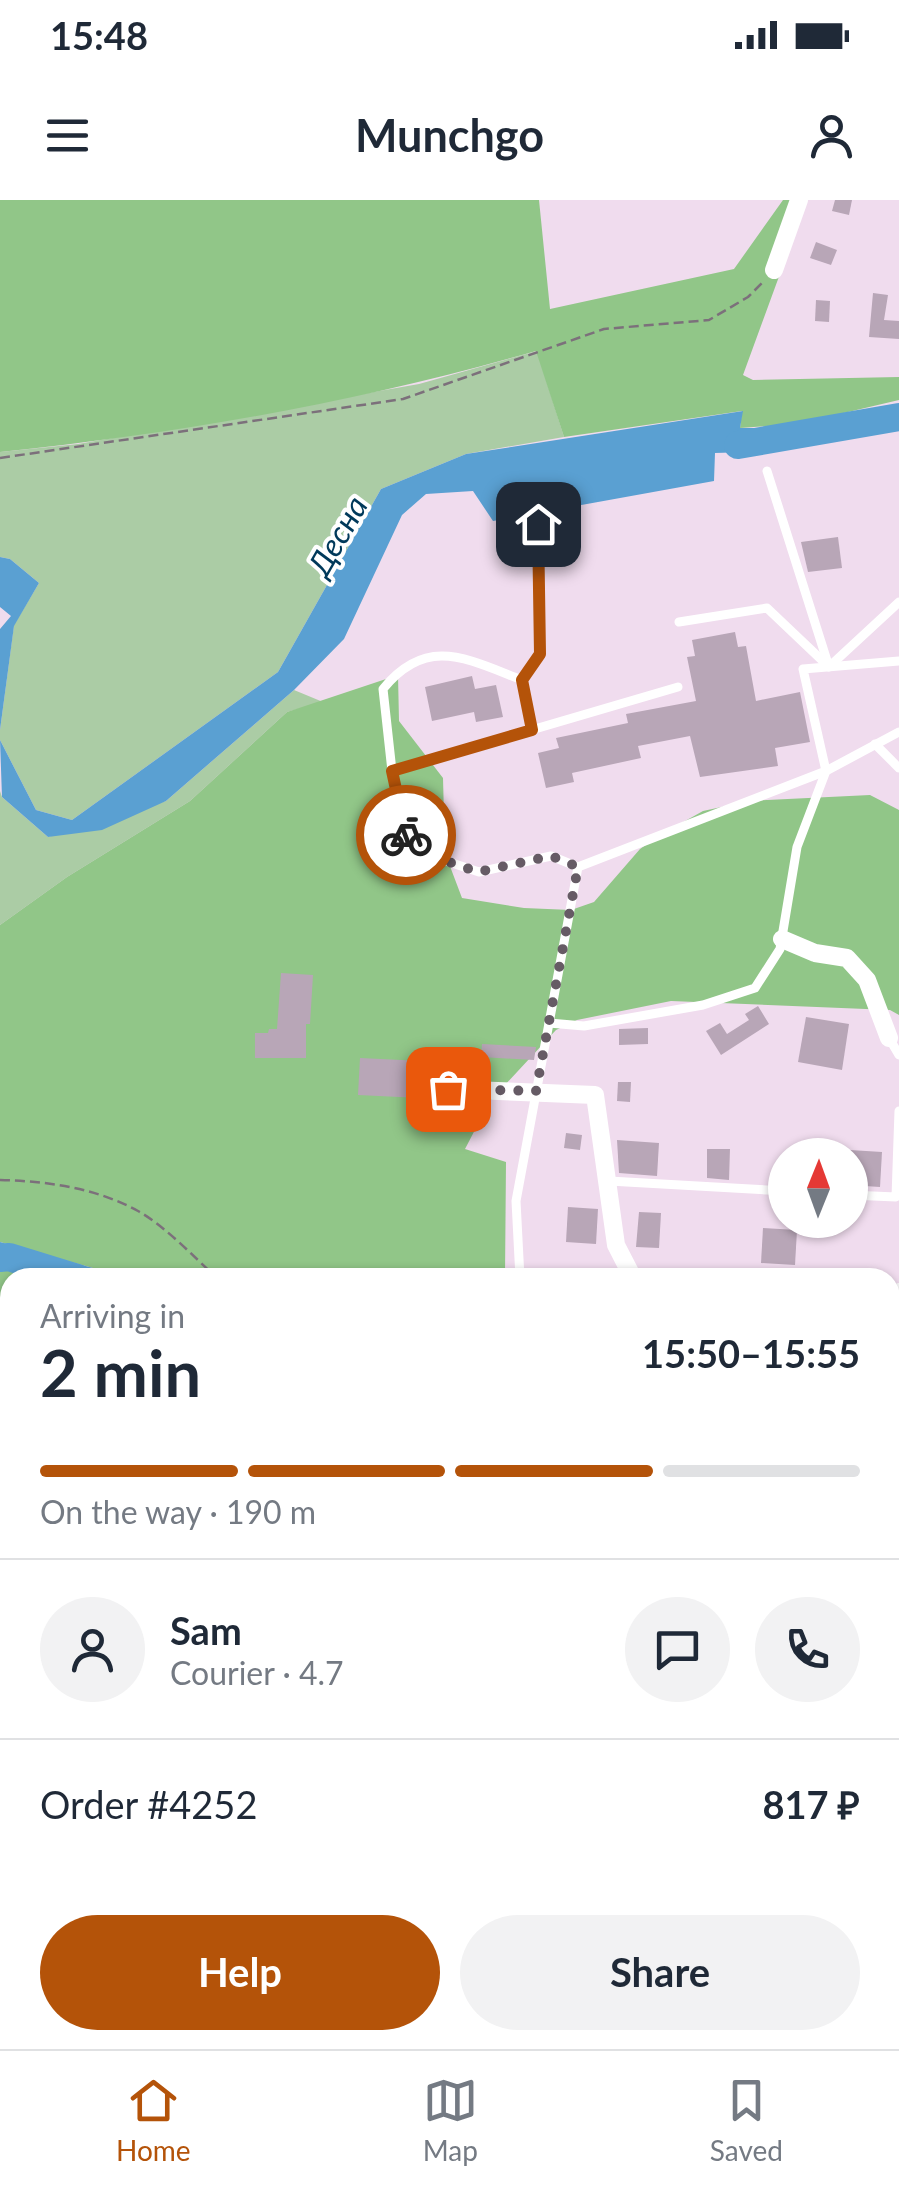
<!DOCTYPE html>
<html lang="en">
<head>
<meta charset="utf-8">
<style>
	body { margin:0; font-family:Lato,sans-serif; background:#f2f2f3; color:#1f2937; height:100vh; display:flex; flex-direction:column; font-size:38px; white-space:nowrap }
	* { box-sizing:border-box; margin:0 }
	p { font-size:32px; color:#747a83 }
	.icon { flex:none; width:55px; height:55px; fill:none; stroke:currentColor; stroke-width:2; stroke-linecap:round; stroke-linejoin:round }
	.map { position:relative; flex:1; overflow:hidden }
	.details { position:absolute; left:0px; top:1068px; width:900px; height:782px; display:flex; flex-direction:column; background:#fff; border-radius:30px 30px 0 0; box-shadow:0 2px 8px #0004 }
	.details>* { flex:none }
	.needle { width:65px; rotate:1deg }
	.controls { position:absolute; left:768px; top:938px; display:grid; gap:20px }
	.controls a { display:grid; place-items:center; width:100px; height:100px; border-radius:50%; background:#fff; box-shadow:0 2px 8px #0004; font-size:50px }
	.pin { position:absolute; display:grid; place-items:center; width:85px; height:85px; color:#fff; margin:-42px; border-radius:20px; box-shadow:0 5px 15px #0006 }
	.courier { position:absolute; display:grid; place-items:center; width:100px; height:100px; margin:-50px; border:8px solid #b45309; border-radius:50%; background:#fff; color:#222; box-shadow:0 2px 12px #0007 }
	.overview em { font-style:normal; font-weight:700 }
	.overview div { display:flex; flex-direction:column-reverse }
	.overview { display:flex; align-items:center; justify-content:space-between; height:170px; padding:0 40px }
	h1 { font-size:65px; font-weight:700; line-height:75px }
	.bar { display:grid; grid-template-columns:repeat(4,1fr); gap:15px 10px; align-content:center; height:120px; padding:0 40px }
	.bar i { height:12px; border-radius:8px; background:#e0e1e3 }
	.bar .on { background:#b45309 }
	.bar p { grid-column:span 4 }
	.line { display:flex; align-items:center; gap:25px; padding:0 40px; border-top:2px solid #e0e1e3 }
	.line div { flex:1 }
	.round { display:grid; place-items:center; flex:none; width:105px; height:105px; border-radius:52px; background:#f2f2f3 }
	.button { display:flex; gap:20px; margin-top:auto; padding:20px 40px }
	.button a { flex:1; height:115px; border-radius:60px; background:#b45309; color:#fff; font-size:40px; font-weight:700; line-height:115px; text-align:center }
	.button a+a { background:#f2f2f3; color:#1f2937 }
	.status { display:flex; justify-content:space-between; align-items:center; height:70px; padding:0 50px; background:#fff; direction:ltr }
	.status svg { height:28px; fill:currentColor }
	header { display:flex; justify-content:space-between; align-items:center; height:130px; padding:0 40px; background:#fff; font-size:45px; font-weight:700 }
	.tab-bar { display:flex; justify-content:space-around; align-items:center; height:140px; border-top:2px solid #e0e1e3; background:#fff; font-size:28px; color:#747a83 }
	.tab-bar a { display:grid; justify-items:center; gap:5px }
	.tab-bar .on { color:#b45309 }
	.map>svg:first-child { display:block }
	.built { fill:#e8cee5 }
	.green { fill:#abcca5 }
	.forest { fill:#91c688 }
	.water { fill:#5aa0d2 }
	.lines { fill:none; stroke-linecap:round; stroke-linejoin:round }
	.river { stroke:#5aa0d2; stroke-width:28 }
	.building { fill:#b8a6b7 }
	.path { stroke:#7c707b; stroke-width:2.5; stroke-dasharray:10 5; stroke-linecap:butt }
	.lane { stroke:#fff; stroke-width:9 }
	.street { stroke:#fff; stroke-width:18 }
	.done { stroke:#665b65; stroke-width:10; stroke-dasharray:0 18 }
	.route { stroke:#b45309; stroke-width:12 }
	.labels { text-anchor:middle; stroke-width:8; stroke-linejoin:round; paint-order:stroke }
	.water-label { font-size:32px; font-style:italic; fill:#00395a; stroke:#fff }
</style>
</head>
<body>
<div class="status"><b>15:48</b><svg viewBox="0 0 49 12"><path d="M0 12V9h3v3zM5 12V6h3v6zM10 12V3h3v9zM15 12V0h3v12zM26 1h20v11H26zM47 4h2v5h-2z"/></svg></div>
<header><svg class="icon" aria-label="menu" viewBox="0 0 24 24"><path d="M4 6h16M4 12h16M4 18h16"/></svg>Munchgo<svg class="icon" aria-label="person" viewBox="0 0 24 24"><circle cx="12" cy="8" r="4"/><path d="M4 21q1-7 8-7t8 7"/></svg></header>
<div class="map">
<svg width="899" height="1849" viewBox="0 0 899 1849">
	<rect width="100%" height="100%" fill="#f0dcee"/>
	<g class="built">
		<polygon points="119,1840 268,1840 262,1849 112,1849"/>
		<polygon points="457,1840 781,1840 778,1849 450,1849"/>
	</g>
	<g class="green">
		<polygon points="537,151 564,237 466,254 381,289 278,472 72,620 36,610 0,540 0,530 14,425 39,383 10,359 0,357 0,252 78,244 419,184"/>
		<polygon points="294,490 323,502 287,512 190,601 67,677 0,725 0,591 2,597 48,637 166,601"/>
	</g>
	<g class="forest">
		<path d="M 0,0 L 539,0 L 550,109 L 734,69 L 783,0 L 807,0 L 743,175 L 753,180 L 899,177 L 899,200 L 797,224 L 740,228 L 742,211 L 564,237 L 536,151 C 358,202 184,233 0,252 Z"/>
		<polygon points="398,475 399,521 443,578 445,653 462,698 524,708 571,710 594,702 640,649 660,635 703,611 749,601 870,595 899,610 899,815 890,810 671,801 577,820 556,830 490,901 465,949 506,962 505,1077 125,1077 0,1042 0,725 67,677 190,601 287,512"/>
		<polygon points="0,1057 21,1058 75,1077 10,1078 10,1709 0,1718"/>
		<polygon points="899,1368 899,1615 894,1620 890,1620 890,1370"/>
		<polygon points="10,1822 10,1840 59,1840 54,1849 0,1849 0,1834"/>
	</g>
	<g class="water">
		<polygon points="743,211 740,228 766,228 780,251 715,253 714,281 493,321 473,291 426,294 402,315 344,439 294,490 166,601 102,630 48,637 2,597 0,540 36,610 72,620 278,472 381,289 466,254"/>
		<polygon points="0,357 10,359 39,383 14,426 0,530 0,429 11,416 0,407"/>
		<polygon points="0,1042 125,1077 75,1077 21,1058 0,1057"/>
	</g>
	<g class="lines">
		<g class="river">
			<polyline points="738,245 899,217"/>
			<polyline points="0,1058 9,1057 77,1078"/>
		</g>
	</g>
	<g class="building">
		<polygon points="835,0 852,0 849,15 832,11"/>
		<polygon points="816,42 837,50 831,65 810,58"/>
		<polygon points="873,93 888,95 884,120 899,121 899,139 869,137"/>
		<polygon points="816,100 830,101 829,122 815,121"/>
		<polygon points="838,337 842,368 808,372 801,342"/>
		<polygon points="735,432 738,447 746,446 756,501 800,492 810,542 775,548 778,566 700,577 690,536 638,546 641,558 572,573 574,582 546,588 538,553 559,548 556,538 628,523 626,514 696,501 687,457 695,456 692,440"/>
		<polygon points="472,476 475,489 496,485 503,517 476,522 474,512 432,521 425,487"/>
		<polygon points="281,773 313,775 310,824 306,824 306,858 255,858 255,833 268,833 269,829 277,829"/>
		<polygon points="758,806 769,824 721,855 706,831 720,823 727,834 749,820 745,814"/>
		<polygon points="806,817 849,824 842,870 798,862"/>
		<polygon points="648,828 648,844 619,845 619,829"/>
		<polygon points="482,844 536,847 534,860 481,857"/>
		<polygon points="360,858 443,862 442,878 436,888 441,899 358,895"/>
		<polygon points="618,882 631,882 630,902 617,901"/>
		<polygon points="566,933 582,935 580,950 564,948"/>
		<polygon points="617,940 659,943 657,976 619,973"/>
		<polygon points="707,949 730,949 729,980 707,978"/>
		<polygon points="850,950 882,952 880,987 850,985"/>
		<polygon points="568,1007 598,1009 596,1044 566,1042"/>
		<polygon points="639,1012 661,1013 659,1048 636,1047"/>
		<polygon points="763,1028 797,1030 795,1065 761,1063"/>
	</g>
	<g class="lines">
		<g class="path">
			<polyline points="0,258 403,199 604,129 709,120 748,97 764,81"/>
			<path d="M 0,980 C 47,981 96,988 138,1011 C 165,1026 194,1057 217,1078"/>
			<polyline points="890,1477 899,1476"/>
			<polyline points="890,1534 899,1539"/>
			<polyline points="890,1543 899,1533"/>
			<polyline points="0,1616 10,1614"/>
			<polyline points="890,1643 899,1645"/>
			<polyline points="91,1849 94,1840"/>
		</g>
		<g class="lane">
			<polyline points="767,271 829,467"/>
			<polyline points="679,422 767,408 827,465"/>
			<polyline points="831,465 899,402"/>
			<polyline points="532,530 522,480 540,455 538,324"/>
			<polyline points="875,544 899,568"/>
			<path d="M 392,571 L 383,489 C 427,435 467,459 522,480"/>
			<polyline points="578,667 551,656 479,672 428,655 406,634 392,571 678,487"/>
			<polyline points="549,823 584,826 703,805 755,788 780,749 797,647 826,571 899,532"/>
			<polyline points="889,838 899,855"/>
			<polyline points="609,981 785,991"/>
			<polyline points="850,995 896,997 899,911"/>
			<polyline points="520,1078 516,1001 578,667 826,571 803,469 899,461"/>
		</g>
		<g class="street">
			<polyline points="774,70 799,0"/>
			<polyline points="782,739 815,753 847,758 867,780 889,838"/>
			<polyline points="448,889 595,895 616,1045 633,1078"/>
			<polyline points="890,1095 899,1092"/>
			<polyline points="890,1359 899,1356"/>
		</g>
	</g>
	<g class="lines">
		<polyline class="done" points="406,635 428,655 478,672 551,656 578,667 536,891 448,889"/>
		<polyline class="route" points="406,635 392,571 532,530 522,480 540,454 538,324"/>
	</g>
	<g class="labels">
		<g class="water-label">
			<text transform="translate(338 336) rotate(-60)" y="11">Десна</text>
		</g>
	</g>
</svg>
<div class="controls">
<a><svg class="needle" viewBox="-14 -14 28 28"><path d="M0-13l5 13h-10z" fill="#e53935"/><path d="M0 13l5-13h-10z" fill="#747a83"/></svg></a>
</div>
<div class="pin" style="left:448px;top:889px;background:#ea580c"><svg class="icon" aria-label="bag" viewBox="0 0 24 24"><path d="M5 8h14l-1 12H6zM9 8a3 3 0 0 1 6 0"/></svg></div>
<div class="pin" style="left:538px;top:324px;background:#1f2937"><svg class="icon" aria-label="home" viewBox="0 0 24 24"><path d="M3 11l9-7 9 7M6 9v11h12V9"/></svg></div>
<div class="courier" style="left:406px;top:635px"><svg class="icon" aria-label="bike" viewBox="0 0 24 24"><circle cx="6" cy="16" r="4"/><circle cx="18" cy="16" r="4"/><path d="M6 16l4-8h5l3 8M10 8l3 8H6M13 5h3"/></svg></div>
<section class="details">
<div class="overview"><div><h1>2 min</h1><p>Arriving in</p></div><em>15:50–15:55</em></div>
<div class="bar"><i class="on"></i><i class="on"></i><i class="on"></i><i></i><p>On the way · 190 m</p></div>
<div class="line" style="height:180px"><a class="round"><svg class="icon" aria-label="person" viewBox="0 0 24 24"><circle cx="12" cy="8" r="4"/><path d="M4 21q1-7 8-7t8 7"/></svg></a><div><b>Sam</b><p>Courier · 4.7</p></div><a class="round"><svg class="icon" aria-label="chat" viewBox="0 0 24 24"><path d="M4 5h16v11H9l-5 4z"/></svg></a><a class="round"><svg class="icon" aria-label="phone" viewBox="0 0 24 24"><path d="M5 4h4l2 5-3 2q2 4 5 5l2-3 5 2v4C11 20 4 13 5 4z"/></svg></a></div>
<div class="line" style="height:130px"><div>Order #4252</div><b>817 ₽</b></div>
<div class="button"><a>Help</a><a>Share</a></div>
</section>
</div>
<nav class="tab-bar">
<a class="on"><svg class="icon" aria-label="home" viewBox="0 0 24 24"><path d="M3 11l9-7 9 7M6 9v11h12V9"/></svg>Home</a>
<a><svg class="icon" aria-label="map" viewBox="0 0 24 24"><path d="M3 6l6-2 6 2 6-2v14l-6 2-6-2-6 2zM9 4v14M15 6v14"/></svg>Map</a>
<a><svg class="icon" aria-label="saved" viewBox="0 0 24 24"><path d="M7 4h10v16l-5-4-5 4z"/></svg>Saved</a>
</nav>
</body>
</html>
